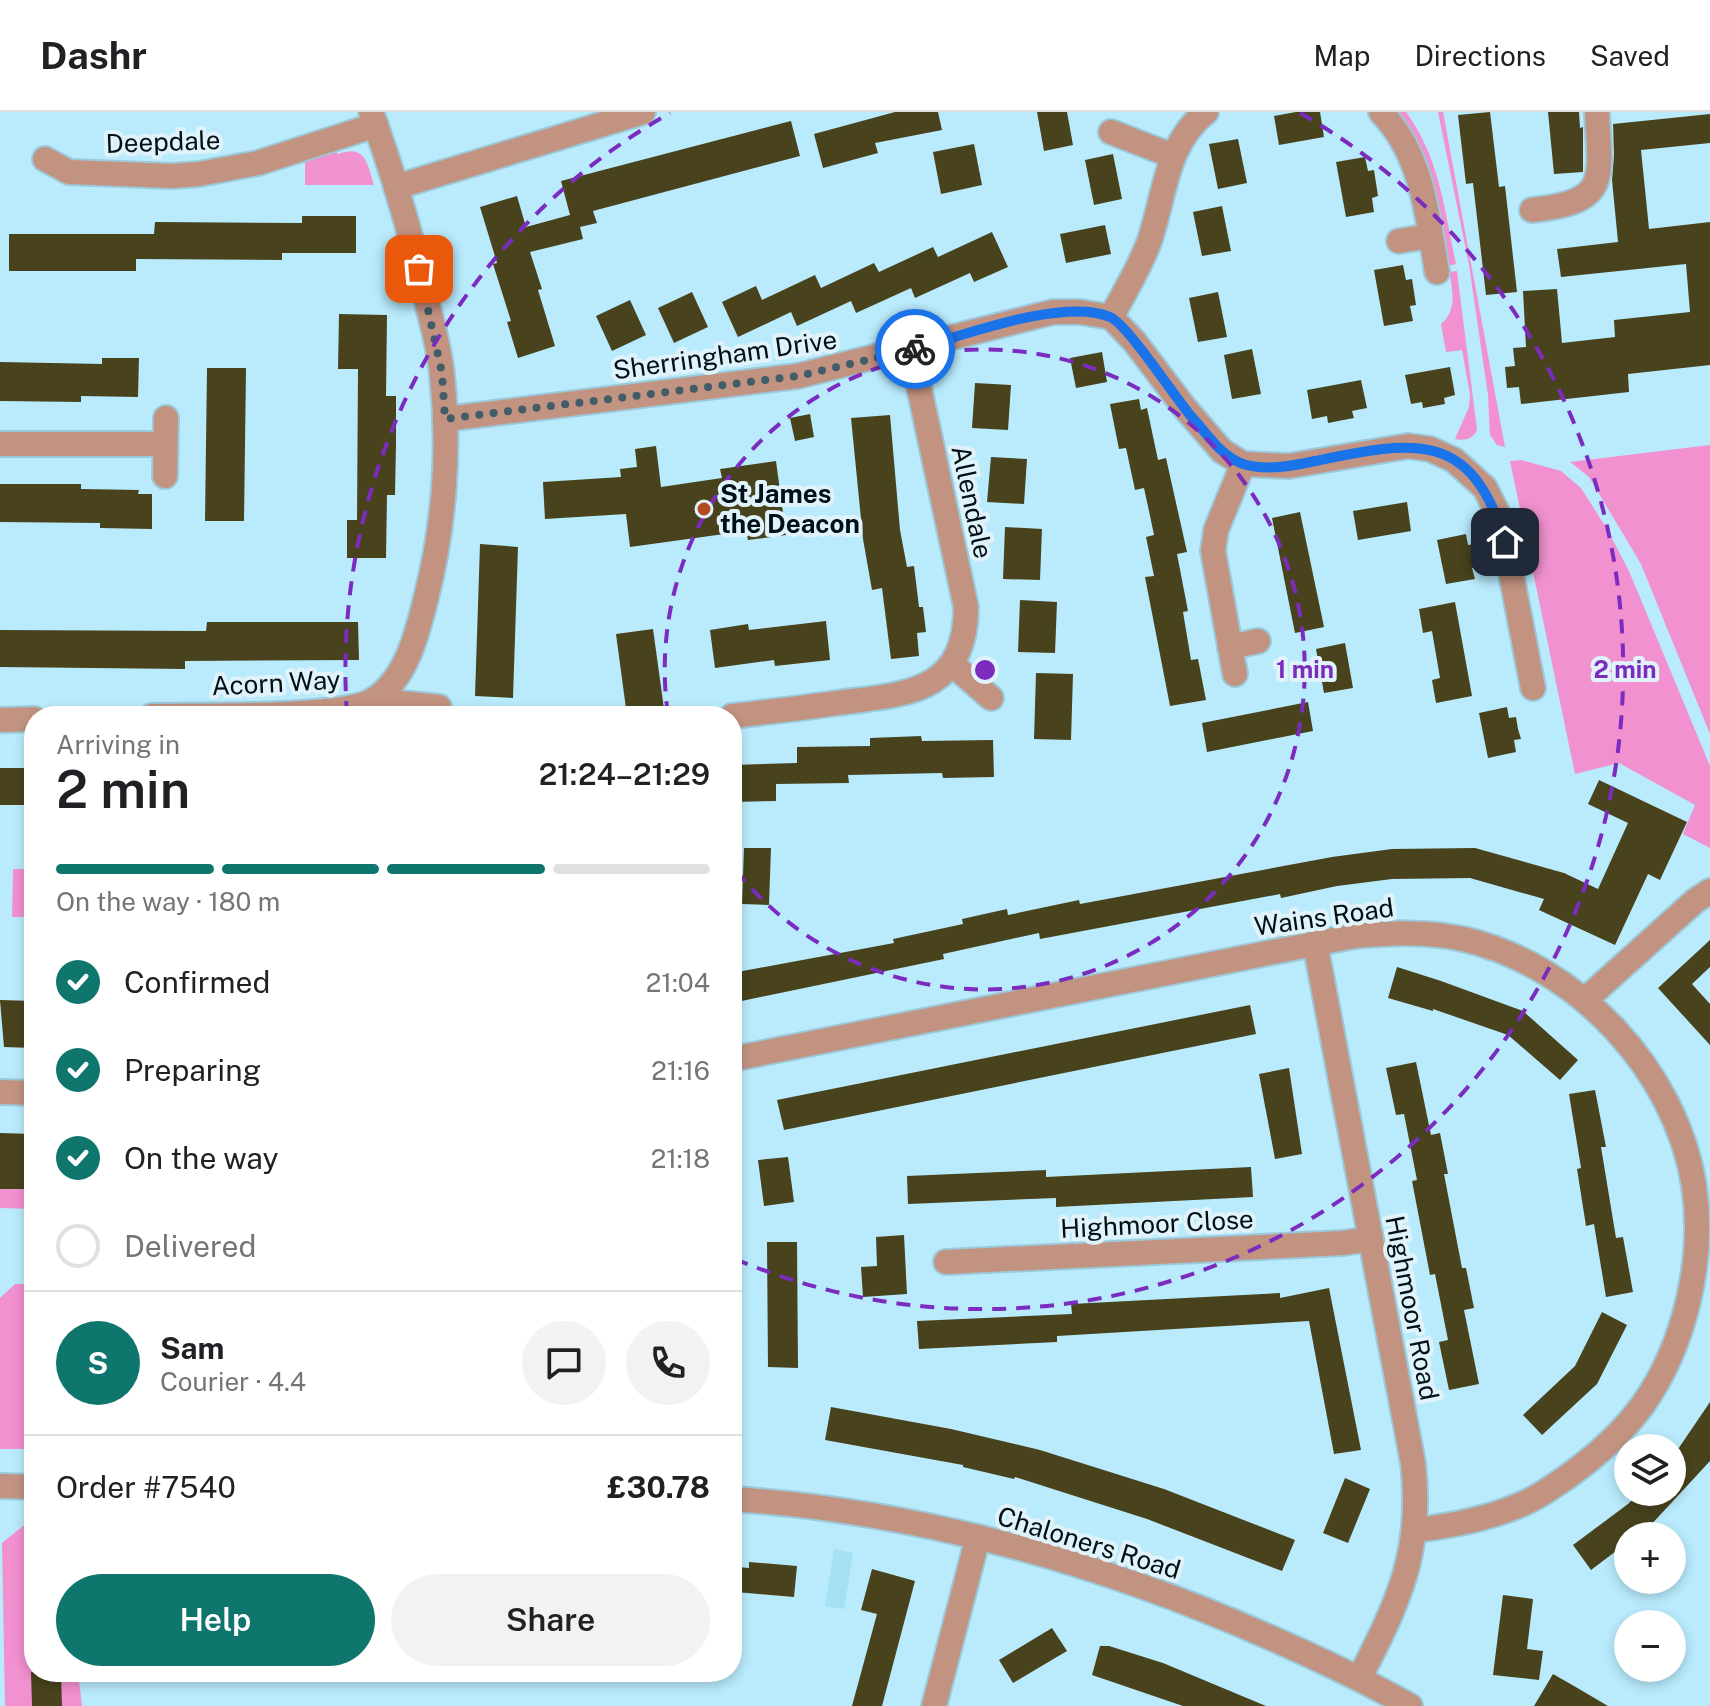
<!DOCTYPE html>
<html lang="en">
<head>
<meta charset="utf-8">
<style>
	body { margin:0; font-family:"Public Sans",sans-serif; background:#f2f2f2; color:#202124; height:100vh; display:flex; flex-direction:column; font-size:30px; white-space:nowrap }
	* { box-sizing:border-box; margin:0 }
	p { font-size:26px; color:#757577 }
	.icon { flex:none; width:44px; height:44px; fill:none; stroke:currentColor; stroke-width:2; stroke-linecap:round; stroke-linejoin:round }
	.map { position:relative; flex:1; overflow:hidden }
	.panel { position:absolute; left:24px; top:594px; width:718px; height:976px; display:flex; flex-direction:column; background:#fff; border-radius:32px; box-shadow:0 4px 12px #0003 }
	.panel>* { flex:none }
	.fabs { position:absolute; left:1614px; top:1322px; display:grid; gap:16px }
	.fabs a { display:grid; place-items:center; width:72px; height:72px; border-radius:50%; background:#fff; box-shadow:0 4px 12px #0003; font-size:40px }
	.pin { position:absolute; display:grid; place-items:center; width:68px; height:68px; color:#fff; margin:-34px; border-radius:16px; box-shadow:0 4px 12px #0006 }
	.courier { position:absolute; display:grid; place-items:center; width:80px; height:80px; margin:-40px; border:6px solid #1a73e8; border-radius:50%; background:#fff; color:#222; box-shadow:0 2px 10px #0007 }
	.headline em { font-style:normal; font-weight:600 }
	.headline div { display:flex; flex-direction:column-reverse }
	.headline { display:flex; align-items:center; justify-content:space-between; height:136px; padding:0 32px }
	h1 { font-size:52px; font-weight:600; line-height:60px }
	.bar { display:grid; grid-template-columns:repeat(4,1fr); gap:12px 8px; align-content:center; height:96px; padding:0 32px }
	.bar i { height:10px; border-radius:6px; background:#e0e0e0 }
	.bar .selected { background:#0f766e }
	.bar p { grid-column:span 4 }
	.line { display:flex; align-items:center; gap:20px; padding:0 32px; border-top:2px solid #e0e0e0 }
	.line div { flex:1 }
	.round { display:grid; place-items:center; flex:none; width:84px; height:84px; border-radius:42px; background:#f2f2f2 }
	ol { padding:0 32px; list-style:none }
	li { display:flex; align-items:center; gap:24px; height:88px }
	li p { margin-inline-start:auto }
	li .icon { padding:8px; border-radius:50%; background:#0f766e; color:#fff; stroke-width:4 }
	li:last-child { color:#757577 }
	li i { width:44px; height:44px; border:4px solid #e0e0e0; border-radius:50% }
	.button { display:flex; gap:16px; margin-top:auto; padding:16px 32px }
	.button a { flex:1; height:92px; border-radius:48px; background:#0f766e; color:#fff; font-size:32px; font-weight:600; line-height:92px; text-align:center }
	.button a+a { background:#f2f2f2; color:#202124 }
	header { display:flex; align-items:center; gap:48px; box-sizing:border-box; height:112px; padding:0 40px; background:#fff; border-bottom:2px solid #e0e0e0 }
	header strong { font-size:38px }
	nav { display:flex; gap:44px; margin-inline-start:auto; font-size:28px }
	.map>svg:first-child { display:block }
	.built { fill:#a5e0f5 }
	.green { fill:#f191cf }
	.building { fill:#48431d }
	.lines { fill:none; stroke-linecap:round; stroke-linejoin:round }
	.street-casing { stroke:#9cc8d8; stroke-width:28 }
	.street { stroke:#c39381; stroke-width:24 }
	.done { stroke:#415d67; stroke-width:8; stroke-dasharray:0 14.4 }
	.route { stroke:#1a73e8; stroke-width:10 }
	.ring { fill:none; stroke:#7b2cbf; stroke-width:4; stroke-dasharray:14 10 }
	.poi-dot { fill:#b24c20; stroke:#e0f3fa; stroke-width:3 }
	.labels { text-anchor:middle; stroke-width:8; stroke-linejoin:round; paint-order:stroke }
	.street-label { font-size:26px; fill:#011016; stroke:#e0f3fa }
	.poi-label { font-size:26px; font-weight:bold; fill:#011016; stroke:#e0f3fa; text-anchor:start }
	.centre { fill:#7b2cbf; stroke:#e0f3fa; stroke-width:4 }
	.ring-label { font-size:24px; text-anchor:middle; font-weight:bold; fill:#7b2cbf; stroke:#e0f3fa; stroke-width:8; stroke-linejoin:round; paint-order:stroke }
</style>
</head>
<body>
<header>
<strong>Dashr</strong>
<nav><a>Map</a><a>Directions</a><a>Saved</a></nav>
</header>
<div class="map">
<svg width="1710" height="1594" viewBox="0 0 1710 1594">
	<rect width="100%" height="100%" fill="#b9ebfd"/>
	<polygon class="built" points="834,1437 853,1441 844,1497 825,1494"/>
	<g class="green">
		<path d="M 1395,0 L 1406,0 C 1440,47 1444,96 1456,152 L 1447,154 Z"/>
		<polygon points="1438,0 1443,0 1505,335 1497,333 1490,323 1488,283 1469,153"/>
		<path d="M 335,37 L 338,42 C 366,32 367,52 374,73 L 305,73 L 305,46 Z"/>
		<path d="M 1457,159 L 1477,318 C 1473,327 1465,329 1455,327 L 1469,295 L 1470,282 L 1462,238 L 1446,240 L 1441,212 C 1457,199 1453,179 1449,160 Z"/>
		<polygon points="1710,333 1710,622 1641,452 1589,365 1570,350"/>
		<polygon points="1521,348 1561,359 1581,376 1607,417 1629,459 1710,654 1710,736 1683,722 1695,693 1619,651 1575,662 1510,349"/>
		<polygon points="13,757 34,757 34,805 12,805"/>
		<polygon points="0,1077 34,1077 34,1097 0,1096"/>
		<polygon points="15,1172 34,1172 34,1337 0,1337 0,1186"/>
		<polygon points="28,1410 34,1410 34,1560 78,1560 82,1594 5,1594 2,1431"/>
	</g>
	<g class="building">
		<polygon points="895,0 938,0 942,18 875,31 878,41 823,56 814,22"/>
		<polygon points="1037,0 1067,0 1073,33 1044,39"/>
		<polygon points="1296,0 1320,0 1324,25 1279,33 1274,4"/>
		<polygon points="1490,0 1499,75 1505,74 1517,180 1486,183 1473,71 1466,72 1458,3"/>
		<polygon points="1548,0 1579,0 1580,16 1583,15 1583,60 1554,62"/>
		<polygon points="1710,2 1710,31 1641,38 1649,117 1710,110 1710,253 1628,262 1629,280 1521,292 1519,275 1507,276 1505,255 1515,254 1513,236 1526,235 1523,179 1557,177 1562,231 1615,225 1614,208 1690,200 1686,152 1561,165 1557,137 1618,130 1612,68 1614,43 1613,12"/>
		<polygon points="791,9 800,44 593,99 597,111 580,115 583,127 530,140 542,177 538,178 555,234 518,246 507,210 511,209 493,152 497,151 480,95 517,84 526,115 570,103 561,69"/>
		<polygon points="1238,27 1247,71 1218,77 1209,32"/>
		<polygon points="974,32 982,73 941,82 933,40"/>
		<polygon points="1113,42 1122,87 1094,93 1085,48"/>
		<polygon points="1365,45 1368,59 1374,58 1378,84 1372,86 1374,100 1346,105 1336,50"/>
		<polygon points="1222,94 1231,139 1202,144 1193,100"/>
		<polygon points="302,104 356,104 356,141 282,141 282,148 136,147 136,159 9,159 9,122 154,122 155,110 302,111"/>
		<polygon points="1105,113 1111,142 1066,151 1060,122"/>
		<polygon points="992,120 1008,155 974,170 970,161 915,186 911,176 856,201 851,189 797,214 791,200 738,225 722,190 756,174 762,188 815,163 821,176 874,151 879,160 933,135 938,145"/>
		<polygon points="1403,153 1406,168 1412,167 1416,193 1410,194 1413,209 1384,214 1374,158"/>
		<polygon points="692,180 708,215 674,231 658,196"/>
		<polygon points="1218,180 1227,225 1198,230 1189,186"/>
		<polygon points="630,188 646,223 612,239 596,204"/>
		<polygon points="339,202 387,203 386,284 396,284 396,333 395,383 387,383 386,446 347,446 347,408 357,408 358,257 338,257"/>
		<polygon points="1252,237 1261,282 1232,287 1224,243"/>
		<polygon points="1102,240 1107,270 1076,276 1070,246"/>
		<polygon points="102,246 139,246 138,285 81,284 81,290 0,289 0,250 102,252"/>
		<polygon points="1450,255 1455,283 1444,286 1445,292 1423,296 1422,290 1411,292 1405,263"/>
		<polygon points="207,256 246,256 244,409 205,409"/>
		<polygon points="1361,268 1367,296 1352,299 1354,306 1328,311 1327,304 1312,307 1307,278"/>
		<polygon points="975,271 1011,273 1008,318 972,316"/>
		<polygon points="1139,287 1141,298 1147,296 1158,348 1166,346 1187,440 1177,442 1188,499 1183,500 1191,548 1198,547 1206,588 1170,594 1145,465 1154,464 1146,425 1154,423 1149,399 1144,376 1135,378 1126,336 1119,337 1110,292"/>
		<polygon points="810,302 814,325 795,329 790,306"/>
		<polygon points="890,303 900,418 907,455 914,454 919,495 923,495 926,520 917,521 919,544 891,547 882,476 872,478 863,427 851,306"/>
		<polygon points="656,334 661,375 722,366 720,357 776,349 786,423 748,428 746,419 630,435 626,402 545,407 543,370 621,365 620,357 637,355 635,337"/>
		<polygon points="991,345 1027,347 1024,392 987,390"/>
		<polygon points="0,372 81,372 81,377 139,378 138,382 152,382 152,417 100,416 100,411 0,410"/>
		<polygon points="1407,390 1411,419 1358,428 1353,399"/>
		<polygon points="1300,400 1324,515 1295,521 1272,406"/>
		<polygon points="1005,415 1042,417 1040,468 1003,467"/>
		<polygon points="1466,422 1468,433 1475,432 1479,454 1472,456 1475,467 1446,472 1437,428"/>
		<polygon points="480,432 518,435 513,586 475,584"/>
		<polygon points="1020,488 1057,490 1055,541 1018,540"/>
		<polygon points="1455,490 1472,584 1436,591 1432,568 1440,566 1432,519 1423,521 1419,497"/>
		<polygon points="826,509 830,548 775,554 774,548 715,556 710,518 748,512 749,518"/>
		<polygon points="207,510 358,510 359,548 185,549 185,557 0,555 0,518 206,519"/>
		<polygon points="653,517 665,604 627,604 616,522"/>
		<polygon points="1345,531 1353,576 1324,581 1316,537"/>
		<polygon points="1036,561 1073,562 1071,628 1034,627"/>
		<polygon points="1308,590 1313,619 1207,640 1202,611"/>
		<polygon points="1507,595 1509,606 1516,605 1518,617 1521,627 1514,628 1516,640 1488,646 1479,601"/>
		<polygon points="921,624 922,629 993,628 994,665 943,666 942,661 848,663 849,671 776,672 776,689 732,690 732,653 797,651 797,635 870,634 870,626"/>
		<rect x="0" y="656" width="34" height="37"/>
		<polygon points="1599,668 1687,710 1660,768 1648,762 1615,833 1539,798 1544,787 1470,766 1392,767 1337,774 1281,786 1280,782 1040,827 1039,821 943,842 944,847 732,891 732,861 894,831 893,827 963,812 962,807 1007,797 1008,803 1079,788 1080,792 1332,745 1392,737 1475,736 1564,761 1598,777 1628,711 1588,692"/>
		<polygon points="744,736 771,736 769,793 742,792"/>
		<polygon points="1710,828 1710,855 1692,872 1710,892 1710,933 1658,876"/>
		<polygon points="1397,855 1441,869 1523,899 1578,948 1560,968 1508,923 1433,897 1433,899 1388,886"/>
		<polygon points="0,888 34,889 34,936 4,935"/>
		<polygon points="1250,893 1256,922 784,1018 777,988"/>
		<polygon points="1416,950 1431,1023 1440,1021 1448,1062 1444,1062 1462,1156 1466,1156 1474,1196 1464,1198 1479,1272 1449,1278 1439,1230 1448,1228 1435,1162 1430,1163 1412,1069 1417,1068 1404,1002 1396,1003 1386,956"/>
		<polygon points="1289,956 1302,1042 1275,1047 1259,962"/>
		<polygon points="1595,978 1606,1035 1601,1035 1616,1126 1623,1125 1633,1180 1606,1185 1594,1112 1586,1114 1577,1057 1581,1056 1569,982"/>
		<polygon points="0,1021 34,1022 34,1077 0,1077"/>
		<polygon points="788,1045 794,1090 764,1094 758,1048"/>
		<polygon points="1251,1055 1253,1085 1056,1095 1056,1086 908,1092 907,1064 1046,1058 1046,1065"/>
		<polygon points="904,1123 907,1182 863,1185 861,1155 877,1154 876,1125"/>
		<polygon points="767,1130 797,1130 798,1256 768,1255"/>
		<polygon points="1329,1176 1361,1338 1334,1342 1309,1209 1057,1224 1057,1230 919,1237 917,1209 1072,1202 1071,1192 1280,1181 1280,1186"/>
		<polygon points="1602,1200 1627,1213 1597,1272 1542,1323 1523,1303 1575,1254"/>
		<polygon points="1710,1290 1710,1349 1649,1415 1637,1424 1628,1424 1628,1430 1591,1458 1573,1433 1628,1392 1640,1380 1672,1380 1672,1346"/>
		<polygon points="831,1295 951,1317 1040,1338 1164,1377 1295,1428 1282,1459 1147,1407 1015,1365 1014,1367 963,1355 963,1353 825,1328"/>
		<polygon points="1345,1366 1370,1377 1348,1431 1323,1421"/>
		<polygon points="749,1450 797,1454 794,1485 736,1480 738,1455 749,1456"/>
		<polygon points="872,1457 915,1469 882,1594 852,1594 877,1502 861,1498"/>
		<polygon points="1503,1483 1533,1487 1527,1537 1543,1539 1539,1568 1493,1563"/>
		<polygon points="1052,1516 1067,1539 1013,1571 999,1548"/>
		<polygon points="1100,1534 1109,1534 1163,1551 1266,1594 1183,1594 1092,1563"/>
		<polygon points="31,1560 61,1560 62,1594 32,1594"/>
		<polygon points="1553,1562 1574,1574 1608,1594 1534,1594"/>
	</g>
	<g class="lines">
		<g class="street-casing">
			<g id="street">
				<path d="M 1381,0 C 1423,44 1427,103 1437,160"/>
				<polyline points="1111,20 1173,44"/>
				<polyline points="45,47 69,60 172,64 199,62 258,51 376,13"/>
				<polyline points="396,75 643,0"/>
				<path d="M 1532,98 C 1611,90 1600,67 1597,0"/>
				<polyline points="1399,129 1430,124"/>
				<path d="M 1111,205 C 1124,182 1138,158 1148,133 C 1165,87 1164,33 1206,0"/>
				<polyline points="445,307 798,264 1053,200 1080,200 1111,205 1134,229 1184,295 1222,339 1243,352 1289,354 1408,334 1430,337 1454,348 1485,376 1497,400 1505,430 1533,576"/>
				<polyline points="0,332 165,332"/>
				<polyline points="165,364 166,306"/>
				<polyline points="1230,535 1258,529"/>
				<polyline points="952,552 991,586"/>
				<polyline points="1235,562 1213,439 1216,418 1243,352"/>
				<polyline points="373,588 439,595"/>
				<path d="M 152,604 C 194,603 347,607 375,587 C 407,565 417,522 426,486 C 444,415 450,337 442,263 C 439,233 430,204 423,174 C 409,116 392,57 371,0"/>
				<path d="M 732,604 C 767,600 802,596 837,591 C 905,582 966,582 966,495 L 911,238"/>
				<polyline points="0,608 34,607"/>
				<path d="M 1315,831 L 1413,1351 C 1423,1439 1399,1489 1360,1565"/>
				<polyline points="1585,888 1695,789 1710,779"/>
				<path d="M 732,947 L 1354,824 C 1391,821 1426,819 1463,827 C 1577,853 1676,958 1694,1074 C 1705,1147 1685,1234 1642,1294 C 1622,1321 1595,1345 1567,1365 C 1551,1376 1534,1388 1515,1395 C 1483,1408 1450,1414 1415,1418"/>
				<polyline points="0,980 34,981"/>
				<polyline points="946,1150 1343,1131 1371,1127"/>
				<polyline points="0,1374 34,1375"/>
				<path d="M 732,1387 C 917,1399 1099,1450 1269,1525 C 1317,1546 1364,1568 1410,1594"/>
				<polyline points="934,1594 978,1425"/>
			</g>
		</g>
		<use href="#street" class="street"/>
	</g>
	<g class="lines">
		<polyline class="done" points="419,157 442,261 445,307 798,264 915,237"/>
		<path class="route" d="M 915,237 C 963,224 1063,185 1110,205 C 1128,213 1174,284 1190,303 C 1206,320 1220,344 1243,352 C 1266,359 1293,354 1315,349 C 1413,329 1472,316 1505,430"/>
	</g>
	<g class="ring">
		<path d="M668 603A320 320 0 1 1 733 755"/>
		<path d="M347 603A640 640 0 0 1 670 1M1300 1A640 640 0 0 1 735 1147"/>
	</g>
	<circle class="poi-dot" cx="704" cy="397" r="8"/>
	<g class="labels">
		<g class="street-label">
			<text transform="translate(163 30) rotate(-2)" y="9">Deepdale</text>
			<text transform="translate(725 243) rotate(-8)" y="9">Sherringham Drive</text>
			<text transform="translate(972 390) rotate(78)" y="9">Allendale</text>
			<text transform="translate(276 571) rotate(-3)" y="9">Acorn Way</text>
			<text transform="translate(1324 805) rotate(-8)" y="9">Wains Road</text>
			<text transform="translate(1157 1112) rotate(-3)" y="9">Highmoor Close</text>
			<text transform="translate(1412 1196) rotate(79)" y="9">Highmoor Road</text>
			<text transform="translate(1089 1431) rotate(17)" y="9">Chaloners Road</text>
		</g>
		<g class="poi-label">
			<text x="720" y="391">St James<tspan x="720" dy="30">the Deacon</tspan></text>
		</g>
	</g>
	<circle cx="985" cy="558" r="12" class="centre"/>
	<g class="ring-label">
		<text x="1305" y="566">1 min</text>
		<text x="1625" y="566">2 min</text>
	</g>
</svg>
<div class="fabs">
<a><svg class="icon" aria-label="layers" viewBox="0 0 24 24"><path d="M12 4l9 5-9 5-9-5zM3 14l9 5 9-5"/></svg></a>
<a>+</a>
<a>−</a>
</div>
<div class="pin" style="left:419px;top:157px;background:#ea580c"><svg class="icon" aria-label="bag" viewBox="0 0 24 24"><path d="M5 8h14l-1 12H6zM9 8a3 3 0 0 1 6 0"/></svg></div>
<div class="pin" style="left:1505px;top:430px;background:#1f2937"><svg class="icon" aria-label="home" viewBox="0 0 24 24"><path d="M3 11l9-7 9 7M6 9v11h12V9"/></svg></div>
<div class="courier" style="left:915px;top:237px"><svg class="icon" aria-label="bike" viewBox="0 0 24 24"><circle cx="6" cy="16" r="4"/><circle cx="18" cy="16" r="4"/><path d="M6 16l4-8h5l3 8M10 8l3 8H6M13 5h3"/></svg></div>
<section class="panel">
<div class="headline"><div><h1>2 min</h1><p>Arriving in</p></div><em>21:24–21:29</em></div>
<div class="bar"><i class="selected"></i><i class="selected"></i><i class="selected"></i><i></i><p>On the way · 180 m</p></div>
<ol>
<li><svg class="icon" aria-label="check" viewBox="0 0 24 24"><path d="M5 12l5 5 9-10"/></svg>Confirmed<p>21:04</p></li>
<li><svg class="icon" aria-label="check" viewBox="0 0 24 24"><path d="M5 12l5 5 9-10"/></svg>Preparing<p>21:16</p></li>
<li><svg class="icon" aria-label="check" viewBox="0 0 24 24"><path d="M5 12l5 5 9-10"/></svg>On the way<p>21:18</p></li>
<li><i></i>Delivered</li>
</ol>
<div class="line" style="height:144px"><b class="round" style="background:#0f766e;color:#fff">S</b><div><b>Sam</b><p>Courier · 4.4</p></div><a class="round"><svg class="icon" aria-label="chat" viewBox="0 0 24 24"><path d="M4 5h16v11H9l-5 4z"/></svg></a><a class="round"><svg class="icon" aria-label="phone" viewBox="0 0 24 24"><path d="M5 4h4l2 5-3 2q2 4 5 5l2-3 5 2v4C11 20 4 13 5 4z"/></svg></a></div>
<div class="line" style="height:104px"><div>Order #7540</div><b>£30.78</b></div>
<div class="button"><a>Help</a><a>Share</a></div>
</section>
</div>
</body>
</html>
